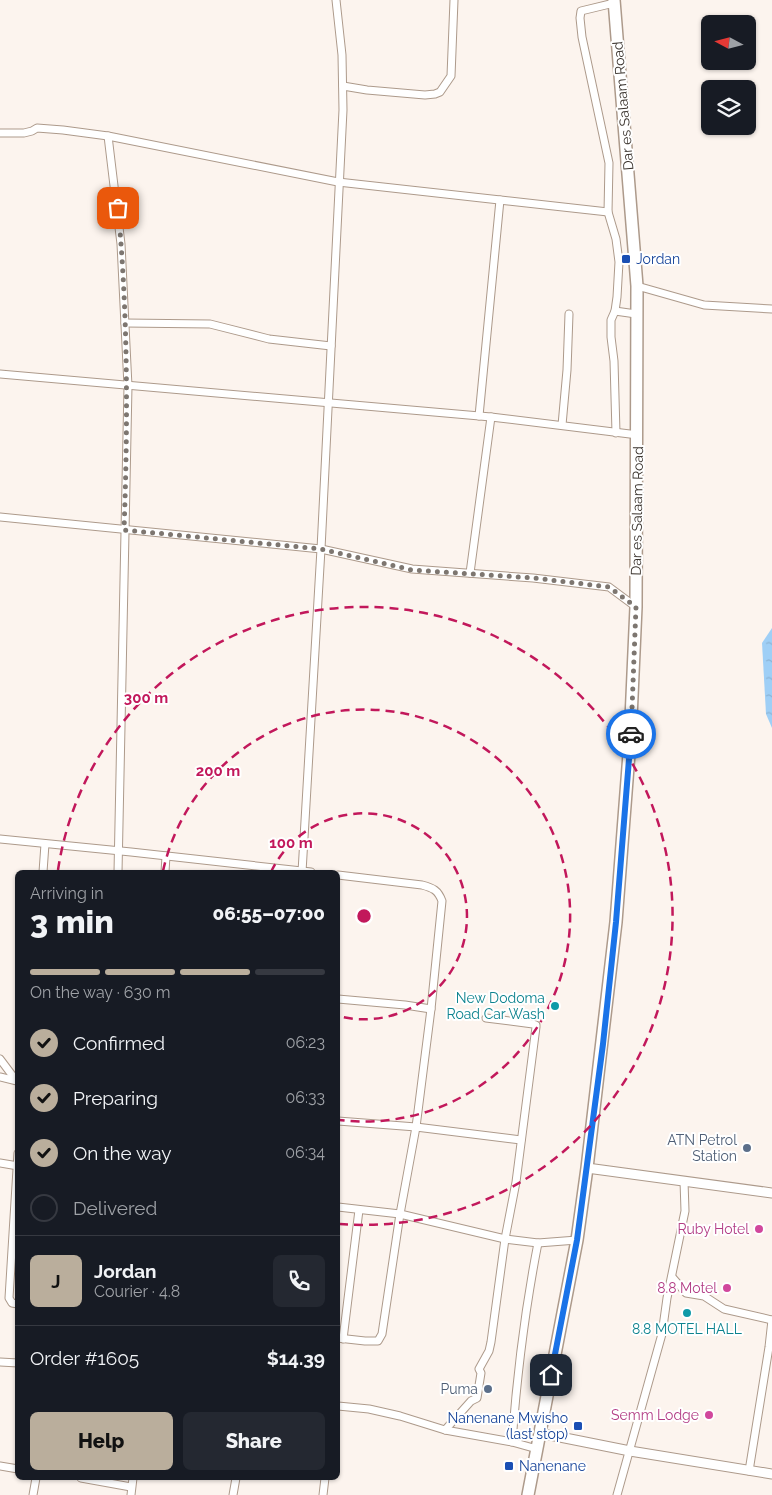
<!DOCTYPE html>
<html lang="en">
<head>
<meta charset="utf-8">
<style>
	body { margin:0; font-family:Raleway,sans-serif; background:#242831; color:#f1f3f6; height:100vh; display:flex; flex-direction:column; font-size:19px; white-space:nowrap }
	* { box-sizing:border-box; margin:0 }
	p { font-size:16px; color:#9ea1a6 }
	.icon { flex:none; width:28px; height:28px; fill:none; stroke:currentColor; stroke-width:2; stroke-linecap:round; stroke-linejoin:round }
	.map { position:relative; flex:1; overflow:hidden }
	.panel { position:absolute; left:15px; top:870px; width:325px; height:610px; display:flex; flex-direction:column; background:#171b24; border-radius:8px; box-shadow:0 1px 4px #0004 }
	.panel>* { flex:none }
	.needle { width:32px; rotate:277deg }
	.fabs { position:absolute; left:701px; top:15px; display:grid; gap:10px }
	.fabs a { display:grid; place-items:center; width:55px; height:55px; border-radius:8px; background:#171b24; box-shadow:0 1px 4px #0004; font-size:25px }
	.pin { position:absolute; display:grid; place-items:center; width:42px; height:42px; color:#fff; margin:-21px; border-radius:10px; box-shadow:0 2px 8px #0006 }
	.courier { position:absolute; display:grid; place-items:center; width:50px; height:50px; margin:-25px; border:4px solid #1a73e8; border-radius:50%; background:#fff; color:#222; box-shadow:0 1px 6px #0007 }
	.overview em { font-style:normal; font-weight:800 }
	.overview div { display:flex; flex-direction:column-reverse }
	.overview { display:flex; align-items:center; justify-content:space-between; height:85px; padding:0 15px }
	h1 { font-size:32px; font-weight:800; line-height:38px }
	.bar { display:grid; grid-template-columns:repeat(4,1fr); gap:8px 5px; align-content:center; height:60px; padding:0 15px }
	.bar i { height:6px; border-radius:4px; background:#363941 }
	.bar .on { background:#baae9c }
	.bar p { grid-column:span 4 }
	.line { display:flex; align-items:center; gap:12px; padding:0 15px; border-top:1px solid #363941 }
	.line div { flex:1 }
	.round { display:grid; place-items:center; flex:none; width:52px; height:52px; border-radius:8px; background:#242831 }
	ol { padding:0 15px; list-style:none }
	li { display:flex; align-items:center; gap:15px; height:55px }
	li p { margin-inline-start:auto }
	li .icon { padding:5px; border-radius:50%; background:#baae9c; color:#111; stroke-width:4 }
	li:last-child { color:#9ea1a6 }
	li i { width:28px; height:28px; border:2px solid #363941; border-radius:50% }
	.primary-button { display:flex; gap:10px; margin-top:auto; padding:10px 15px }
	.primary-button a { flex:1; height:58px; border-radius:8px; background:#baae9c; color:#111; font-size:20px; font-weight:800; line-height:58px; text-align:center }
	.primary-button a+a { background:#242831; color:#f1f3f6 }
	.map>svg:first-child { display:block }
	.water { fill:url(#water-ripples) }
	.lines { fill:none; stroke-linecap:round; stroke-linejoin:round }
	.minor-casing { stroke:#ad9a8b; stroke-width:9 }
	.tertiary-casing { stroke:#ad9a8b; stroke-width:11 }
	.trunk-casing { stroke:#ad9a8b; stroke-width:14 }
	.minor { stroke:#fff; stroke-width:7 }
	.tertiary { stroke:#fff; stroke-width:9 }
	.trunk { stroke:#fff; stroke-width:11 }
	.done { stroke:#7d7670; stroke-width:5; stroke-dasharray:0 9 }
	.route { stroke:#1a73e8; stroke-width:6 }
	.ring { fill:none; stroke:#c2185b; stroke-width:2.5; stroke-dasharray:9 6 }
	.transit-dot { fill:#1a4fb4; stroke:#fff; stroke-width:2 }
	.culture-dot { fill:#0f9aa8; stroke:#fff; stroke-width:2 }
	.service-dot { fill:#5c6f8a; stroke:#fff; stroke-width:2 }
	.hotel-dot { fill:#d1479c; stroke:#fff; stroke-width:2 }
	.labels { text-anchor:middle; stroke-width:4; stroke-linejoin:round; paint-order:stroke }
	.street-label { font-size:14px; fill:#39322c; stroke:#fff }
	.transit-label { font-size:14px; fill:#164399; stroke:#fff; text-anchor:start }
	.culture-label { font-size:14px; fill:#0d838f; stroke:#fff; text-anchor:end }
	.service-label { font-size:14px; fill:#4e5e75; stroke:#fff; text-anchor:end }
	.hotel-label { font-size:14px; fill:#b23c85; stroke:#fff; text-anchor:end }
	.centre { fill:#c2185b; stroke:#fff; stroke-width:2.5 }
	.ring-label { font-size:15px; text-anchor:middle; font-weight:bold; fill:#c2185b; stroke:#fff; stroke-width:4; stroke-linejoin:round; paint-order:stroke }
</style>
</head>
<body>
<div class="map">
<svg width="772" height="1495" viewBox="0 0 772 1495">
	<defs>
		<pattern id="water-ripples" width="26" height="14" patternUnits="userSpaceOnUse" patternTransform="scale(1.25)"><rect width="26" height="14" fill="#9fcff6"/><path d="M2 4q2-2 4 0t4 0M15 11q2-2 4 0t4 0" fill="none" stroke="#8ab2d3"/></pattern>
	</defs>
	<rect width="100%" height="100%" fill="#fcf4ee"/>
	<polygon class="water" points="772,628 772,728 766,714 762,643"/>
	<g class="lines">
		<g class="minor-casing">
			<g id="minor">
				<polyline points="614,3 581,11 580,18 582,37 609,163 608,212 616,239 619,262 617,297 615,311 611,320 611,337 614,361 616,433"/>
				<polyline points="343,86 367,90 425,95 435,94 440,92 451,76 454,0"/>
				<polyline points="0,133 24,133 32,131 37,128 63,130 108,136 338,182 608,212"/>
				<polyline points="108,136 121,244 128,386 118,872"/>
				<polyline points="637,286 704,305 772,309"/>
				<polyline points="615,311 636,314"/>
				<polyline points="125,323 210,324 269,339 331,346"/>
				<polyline points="0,374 491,417 638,435"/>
				<polyline points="479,416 500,200"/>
				<polyline points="562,425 567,370 569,314"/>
				<polyline points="0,517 321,549 412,569 533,578 609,587 636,607"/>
				<polyline points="470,573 491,417"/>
				<polyline points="0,839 131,852 311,872"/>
				<polyline points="43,872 45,844"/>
				<polyline points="165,872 166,856"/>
				<polyline points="302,872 321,549 343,110 342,55 336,0"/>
				<path d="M 338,875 L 422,885 C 433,888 438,890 442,901 L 431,1009 L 416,1127 L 400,1214 L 382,1334 L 378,1341 L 365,1341 L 338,1338"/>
				<polyline points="338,999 405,1005 431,1009"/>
				<polyline points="0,1059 15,1079"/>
				<polyline points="0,1077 17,1081"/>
				<polyline points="338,1121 416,1127 521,1140"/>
				<polyline points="18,1153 9,1298 12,1303 18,1304"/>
				<polyline points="0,1163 18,1166"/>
				<polyline points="338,1207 400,1214 505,1239 538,1243 577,1240"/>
				<polyline points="672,1277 686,1293 704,1296 724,1309 772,1320"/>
				<polyline points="343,1339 359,1210"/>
				<polyline points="0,1362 18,1363"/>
				<polyline points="338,1406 369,1409 400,1416 445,1430 512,1442 537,1449"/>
				<polyline points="445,1430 471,1401 477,1398 481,1373 479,1369 489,1351 491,1342 505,1239 516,1182 536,1027 536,1025 533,1024 486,1018"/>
				<path d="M 512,1442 C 517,1375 525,1309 538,1243"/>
				<polyline points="0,1466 18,1469"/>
				<polyline points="749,1471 769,1347 772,1320"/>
				<polyline points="81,1478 131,1487"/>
				<polyline points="33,1495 36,1478"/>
				<polyline points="131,1495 133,1478"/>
				<polyline points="233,1495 236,1478"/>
				<polyline points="323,1495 325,1478"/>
				<polyline points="617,1495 662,1334 667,1298 685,1211 684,1181"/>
			</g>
		</g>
		<g class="tertiary-casing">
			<g id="tertiary">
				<polyline points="587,1168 772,1193"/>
				<polyline points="540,1433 630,1451 772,1474"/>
			</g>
		</g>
		<g class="trunk-casing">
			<polyline id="trunk" points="528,1495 577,1240 587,1168 616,922 630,741 636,607 637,286 614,0"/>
		</g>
		<use href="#minor" class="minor"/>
		<use href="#tertiary" class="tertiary"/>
		<use href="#trunk" class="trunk"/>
	</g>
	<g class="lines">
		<path class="done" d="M 118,208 C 128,315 128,422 124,530 L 321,549 L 412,570 L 534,578 L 609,587 L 636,607 L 631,734"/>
		<polyline class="route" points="551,1375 577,1240 603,1044 616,922 631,734"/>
	</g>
	<g class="ring">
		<path d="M271 872A103 103 0 1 1 338 1016"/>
		<path d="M163 871A206 206 0 1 1 339 1120"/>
		<path d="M58 870A309 309 0 1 1 340 1224"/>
	</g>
	<g class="transit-dot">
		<rect x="621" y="254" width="10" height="10" rx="2.5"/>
		<rect x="573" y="1421" width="10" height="10" rx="2.5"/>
		<rect x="504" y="1461" width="10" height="10" rx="2.5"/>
	</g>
	<g class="culture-dot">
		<circle cx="555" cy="1006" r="5"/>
		<circle cx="687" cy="1313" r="5"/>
	</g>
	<g class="service-dot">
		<circle cx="747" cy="1148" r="5"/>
		<circle cx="488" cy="1389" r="5"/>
	</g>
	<g class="hotel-dot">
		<circle cx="759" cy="1229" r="5"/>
		<circle cx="727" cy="1288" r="5"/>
		<circle cx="709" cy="1415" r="5"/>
	</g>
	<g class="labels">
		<g class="street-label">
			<text transform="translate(623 106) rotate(-95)" y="5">Dar es Salaam Road</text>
			<text transform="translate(637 511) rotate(-89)" y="5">Dar es Salaam Road</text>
		</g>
		<g class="transit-label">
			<text x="636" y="264">Jordan</text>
			<text x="568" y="1423" text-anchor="end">Nanenane Mwisho<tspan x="568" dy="16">(last stop)</tspan></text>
			<text x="519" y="1471">Nanenane</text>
		</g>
		<g class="culture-label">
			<text x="545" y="1003">New Dodoma<tspan x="545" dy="16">Road Car Wash</tspan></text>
			<text x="687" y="1334" text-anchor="middle">8.8 MOTEL HALL</text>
		</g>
		<g class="service-label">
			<text x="737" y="1145">ATN Petrol<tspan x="737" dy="16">Station</tspan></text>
			<text x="478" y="1394">Puma</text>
		</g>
		<g class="hotel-label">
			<text x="749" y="1234">Ruby Hotel</text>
			<text x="717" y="1293">8.8 Motel</text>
			<text x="699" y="1420">Semm Lodge</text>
		</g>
	</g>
	<circle cx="364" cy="916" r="8" class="centre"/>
	<g class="ring-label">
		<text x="146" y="703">300 m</text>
		<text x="218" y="776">200 m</text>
		<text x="291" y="848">100 m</text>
	</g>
</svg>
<div class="fabs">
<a><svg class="needle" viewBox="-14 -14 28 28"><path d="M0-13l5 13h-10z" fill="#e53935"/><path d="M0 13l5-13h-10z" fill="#9ea1a6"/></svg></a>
<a><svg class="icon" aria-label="layers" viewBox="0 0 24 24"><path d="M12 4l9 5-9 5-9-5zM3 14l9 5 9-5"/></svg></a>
</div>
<div class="pin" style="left:118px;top:208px;background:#ea580c"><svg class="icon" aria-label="bag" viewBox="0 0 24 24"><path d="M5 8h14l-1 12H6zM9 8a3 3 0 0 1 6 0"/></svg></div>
<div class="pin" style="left:551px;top:1375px;background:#1f2937"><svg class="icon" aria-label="home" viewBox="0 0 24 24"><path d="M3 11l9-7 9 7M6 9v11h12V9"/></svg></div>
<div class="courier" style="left:631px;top:734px"><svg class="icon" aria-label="car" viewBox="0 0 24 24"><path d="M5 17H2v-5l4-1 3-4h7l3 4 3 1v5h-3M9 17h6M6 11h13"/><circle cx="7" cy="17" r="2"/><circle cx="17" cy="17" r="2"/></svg></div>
<section class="panel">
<div class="overview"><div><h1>3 min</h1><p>Arriving in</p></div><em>06:55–07:00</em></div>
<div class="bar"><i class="on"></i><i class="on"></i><i class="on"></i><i></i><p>On the way · 630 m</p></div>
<ol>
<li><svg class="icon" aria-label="check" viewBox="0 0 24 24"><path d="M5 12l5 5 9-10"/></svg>Confirmed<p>06:23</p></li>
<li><svg class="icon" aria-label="check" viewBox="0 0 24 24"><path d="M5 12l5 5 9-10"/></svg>Preparing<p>06:33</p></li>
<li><svg class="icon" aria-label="check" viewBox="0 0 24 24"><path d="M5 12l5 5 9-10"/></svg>On the way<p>06:34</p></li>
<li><i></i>Delivered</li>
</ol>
<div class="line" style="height:90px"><b class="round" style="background:#baae9c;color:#111">J</b><div><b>Jordan</b><p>Courier · 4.8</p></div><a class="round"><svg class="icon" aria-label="phone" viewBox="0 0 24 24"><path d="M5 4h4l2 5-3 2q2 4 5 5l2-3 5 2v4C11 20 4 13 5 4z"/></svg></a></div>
<div class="line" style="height:65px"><div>Order #1605</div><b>$14.39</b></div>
<div class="primary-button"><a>Help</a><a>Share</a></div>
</section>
</div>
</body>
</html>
